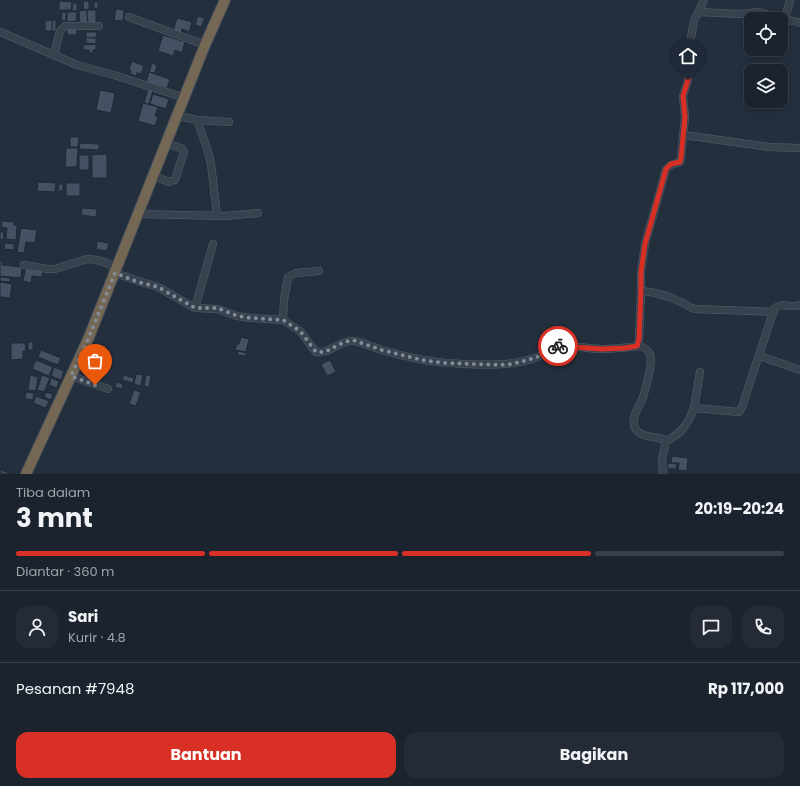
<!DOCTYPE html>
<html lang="id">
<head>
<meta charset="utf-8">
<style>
	body { margin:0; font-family:Poppins,sans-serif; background:#242b36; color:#f1f3f6; height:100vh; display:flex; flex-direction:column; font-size:15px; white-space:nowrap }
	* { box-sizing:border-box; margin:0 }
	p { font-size:13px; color:#a0a4aa }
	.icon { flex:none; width:22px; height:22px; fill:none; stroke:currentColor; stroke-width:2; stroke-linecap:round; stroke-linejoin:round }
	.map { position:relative; height:474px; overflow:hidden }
	.details { display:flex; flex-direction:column; background:#1b232e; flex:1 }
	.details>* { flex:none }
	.tools { position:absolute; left:744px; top:12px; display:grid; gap:8px }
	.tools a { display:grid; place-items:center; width:44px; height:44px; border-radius:8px; background:#1b232e; box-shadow:0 2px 10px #0003,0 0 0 1px #39404a; font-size:20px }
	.pin { position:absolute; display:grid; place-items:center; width:34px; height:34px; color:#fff; margin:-41px -17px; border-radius:50% 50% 50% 0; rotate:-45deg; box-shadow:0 0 4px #0007 }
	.pin .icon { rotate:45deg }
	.courier { position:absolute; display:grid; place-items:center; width:40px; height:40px; margin:-20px; border:3px solid #d93025; border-radius:50%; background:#fff; color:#222; box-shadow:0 1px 5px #0007 }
	.head em { font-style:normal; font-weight:700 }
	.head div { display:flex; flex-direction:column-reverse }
	.head { display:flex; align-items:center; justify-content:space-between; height:68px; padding:0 16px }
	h1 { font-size:26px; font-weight:700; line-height:30px }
	.bar { display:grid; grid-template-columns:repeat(4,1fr); gap:6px 4px; align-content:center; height:48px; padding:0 16px }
	.bar i { height:5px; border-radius:3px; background:#39404a }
	.bar .on { background:#d93025 }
	.bar p { grid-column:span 4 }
	.line { display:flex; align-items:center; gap:10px; padding:0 16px; border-top:1px solid #39404a }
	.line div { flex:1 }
	.round { display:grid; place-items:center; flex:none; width:42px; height:42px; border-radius:12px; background:#242b36 }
	.cta { display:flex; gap:8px; margin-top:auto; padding:8px 16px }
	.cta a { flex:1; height:46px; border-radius:12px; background:#d93025; color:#fff; font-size:16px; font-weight:700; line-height:46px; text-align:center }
	.cta a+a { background:#242b36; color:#f1f3f6 }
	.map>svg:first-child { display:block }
	.building { fill:#455162; stroke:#1f2835 }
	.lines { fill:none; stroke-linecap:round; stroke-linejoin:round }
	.minor-casing { stroke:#565f6c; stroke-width:8 }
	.highway-casing { stroke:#434c59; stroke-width:12 }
	.minor { stroke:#38414e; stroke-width:7 }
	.highway { stroke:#746855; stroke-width:10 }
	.done { stroke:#828b98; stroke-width:4; stroke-dasharray:0 7.2 }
	.route { stroke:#d93025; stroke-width:5 }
</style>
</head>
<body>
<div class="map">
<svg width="800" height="474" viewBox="0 0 800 474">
	<rect width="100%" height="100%" fill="#242f3e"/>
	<g class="building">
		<polygon points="59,1 72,2 71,10 59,10"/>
		<polygon points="83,1 89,1 89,9 84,10"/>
		<polygon points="94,2 98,2 98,8 94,9"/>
		<polygon points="73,3 77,3 77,11 72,11"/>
		<polygon points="116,9 124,10 123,21 114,20"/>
		<polygon points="87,10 88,25 80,25 79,11"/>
		<polygon points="87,10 96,10 96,24 88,25"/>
		<polygon points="62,12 66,12 66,21 61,20"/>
		<polygon points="67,12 77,12 76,21 67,22"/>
		<polygon points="198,16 205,18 201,27 195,25"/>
		<polygon points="177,18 192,22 189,32 182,29 181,34 173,31"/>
		<rect x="52" y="20" width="4" height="11"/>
		<polygon points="52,20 52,31 45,31 45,21"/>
		<rect x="67" y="28" width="10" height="7"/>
		<polygon points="86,32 97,32 96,38 86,38"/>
		<polygon points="163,35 185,42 182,53 175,50 173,56 158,51"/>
		<polygon points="86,38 96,38 96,44 86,43"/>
		<polygon points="96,44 96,50 93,50 93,53 89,53 89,50 83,50 83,45"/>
		<polygon points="132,61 144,66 141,74 137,73 136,76 130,74 131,71 129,70"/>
		<polygon points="152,63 157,65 155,73 149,72"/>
		<polygon points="149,72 170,79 167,88 146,83"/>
		<polygon points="148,89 153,91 149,104 144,103"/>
		<polygon points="100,90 115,93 111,113 96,110"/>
		<polygon points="153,94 169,99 166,109 150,104"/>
		<polygon points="143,103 158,107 155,116 158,117 155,126 138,121"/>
		<polygon points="70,137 79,137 78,147 70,147"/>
		<polygon points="80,143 99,144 99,150 79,149"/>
		<polygon points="66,148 78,148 77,167 65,167"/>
		<polygon points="107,154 107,178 92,178 92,155"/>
		<rect x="79" y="155" width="10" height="15"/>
		<polygon points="38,182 56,183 55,192 37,191"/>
		<rect x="66" y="183" width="14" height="13"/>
		<polygon points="59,184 63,184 63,191 58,191"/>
		<polygon points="82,208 97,209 96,217 81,215"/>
		<polygon points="2,221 14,222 14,225 17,225 16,240 6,239 7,228 1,227"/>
		<polygon points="21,228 37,230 35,243 26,242 24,253 17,252"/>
		<polygon points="0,232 4,232 3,240 0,239"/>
		<polygon points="97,241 109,243 107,251 96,249"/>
		<polygon points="5,243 14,244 14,250 4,249"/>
		<polygon points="0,261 3,261 2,265 22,267 21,278 0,276"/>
		<polygon points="26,266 43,269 42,277 32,276 31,283 23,281"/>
		<polygon points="0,277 10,278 10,282 0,281"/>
		<polygon points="0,282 12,284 10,298 0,297"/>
		<polygon points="241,337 249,339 246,352 235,350 237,344 239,344"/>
		<rect x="28" y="342" width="5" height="8"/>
		<polygon points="11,343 25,343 26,351 23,351 23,359 11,360"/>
		<polygon points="41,350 61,358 58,365 38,357"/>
		<polygon points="238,351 246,353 246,356 237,355"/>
		<polygon points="36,360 53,367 49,376 32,369"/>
		<polygon points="330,360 336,372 327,376 321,364"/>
		<polygon points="54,367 64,371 61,380 51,376"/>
		<polygon points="136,374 143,375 141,386 134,384"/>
		<polygon points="30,375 38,377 36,391 28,390"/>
		<polygon points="42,375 50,378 44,392 37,390"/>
		<polygon points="124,375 134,378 133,383 122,380"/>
		<polygon points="146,375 151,376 149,387 144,386"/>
		<polygon points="51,378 59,381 57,388 49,385"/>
		<polygon points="116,382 123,384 122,389 115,387"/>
		<polygon points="134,390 141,392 136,406 129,404"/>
		<polygon points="26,392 34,393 33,400 25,399"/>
		<polygon points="46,392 53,394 51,400 44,397"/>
		<polygon points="36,396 49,401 46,408 33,403"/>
		<polygon points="672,456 688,458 687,471 678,470 679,463 671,463"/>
		<polygon points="668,463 677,464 676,469 667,468"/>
		<polygon points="1,470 9,473 8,474 0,474"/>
	</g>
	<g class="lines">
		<g class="minor-casing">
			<g id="minor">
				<polyline points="698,13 704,0"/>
				<polyline points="129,17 205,45"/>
				<polyline points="785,19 790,0"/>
				<polyline points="0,32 77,65 114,75 185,98"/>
				<polyline points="54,55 60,31 65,26 99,26"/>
				<polyline points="177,116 197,120 229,122"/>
				<polyline points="197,120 207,148 211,164 217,215"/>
				<polyline points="684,135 769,147 800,148"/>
				<polyline points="154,176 169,182 175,180 184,152 181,148 166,143"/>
				<polyline points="138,214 225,216 258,213"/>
				<path d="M 24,265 L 48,269 L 55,269 L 87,259 C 99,259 107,263 117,268"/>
				<path d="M 115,273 L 138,281 L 158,287 L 195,308 L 217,309 L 237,316 L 250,318 L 283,320 L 300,331 L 316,352 C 330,354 340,340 353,341 C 361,341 374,348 382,350 C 408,358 436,363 463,364 C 488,365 511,366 535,358 C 543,356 548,348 556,347 C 570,344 587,349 602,349 C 615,349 628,347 641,346 C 645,348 648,350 650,354 C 653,363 646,388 643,397 C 640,406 630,418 635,428 C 640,437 655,437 663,439 L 666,441 L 662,460 L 663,474"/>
				<path d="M 641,291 C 654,292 669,296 681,302 C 686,304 689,308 695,309 L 774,312"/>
				<polyline points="195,308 213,244"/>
				<polyline points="283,320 284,300 288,277 296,273 319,271"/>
				<polyline points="637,346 639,339 641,291 641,272 645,244 666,169 671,165 680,162 681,158 685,117 683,96 688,80 686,62 695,17 700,12 739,14 759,12 800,23"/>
				<polyline points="760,356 800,370"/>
				<polyline points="71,376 108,389"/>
				<polyline points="694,408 700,372"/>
				<path d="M 666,441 C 681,434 688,424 694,408 L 739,412 L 742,407 L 774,309 C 783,301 791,309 800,305"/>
			</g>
		</g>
		<g class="highway-casing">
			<polyline id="highway" points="26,474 89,337 205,45 225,0"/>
		</g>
		<use href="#minor" class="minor"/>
		<use href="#highway" class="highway"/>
	</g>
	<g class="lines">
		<polyline class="done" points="95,385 71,376 89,337 115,273 138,282 158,287 195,308 217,308 238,316 250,318 283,320 300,331 316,352 325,352 344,342 353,340 382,350 422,360 444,363 499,365 512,364 535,358 545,353 550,349 558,346"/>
		<polyline class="route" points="558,346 601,349 625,348 637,346 639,339 641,291 641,272 645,244 666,169 671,164 680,162 681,158 685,117 683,96 688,80"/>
	</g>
</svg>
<div class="tools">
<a><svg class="icon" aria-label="locate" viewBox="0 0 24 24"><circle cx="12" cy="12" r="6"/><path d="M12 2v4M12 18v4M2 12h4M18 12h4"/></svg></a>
<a><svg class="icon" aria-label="layers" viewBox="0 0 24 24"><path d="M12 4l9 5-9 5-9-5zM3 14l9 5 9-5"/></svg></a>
</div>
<div class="pin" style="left:95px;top:385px;background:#ea580c"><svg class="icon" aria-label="bag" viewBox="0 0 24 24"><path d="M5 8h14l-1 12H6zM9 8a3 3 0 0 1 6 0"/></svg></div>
<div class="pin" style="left:688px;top:80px;background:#1f2937"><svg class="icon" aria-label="home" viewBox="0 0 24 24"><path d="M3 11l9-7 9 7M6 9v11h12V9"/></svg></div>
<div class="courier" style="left:558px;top:346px"><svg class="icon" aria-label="bike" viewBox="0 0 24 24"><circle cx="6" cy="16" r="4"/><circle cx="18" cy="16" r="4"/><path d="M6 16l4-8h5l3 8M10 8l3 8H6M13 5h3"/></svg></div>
</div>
<section class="details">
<div class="head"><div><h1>3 mnt</h1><p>Tiba dalam</p></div><em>20:19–20:24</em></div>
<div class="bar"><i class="on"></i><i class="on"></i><i class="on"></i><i></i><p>Diantar · 360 m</p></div>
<div class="line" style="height:72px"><a class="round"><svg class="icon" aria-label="person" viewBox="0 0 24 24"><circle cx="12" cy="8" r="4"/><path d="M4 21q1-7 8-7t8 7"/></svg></a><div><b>Sari</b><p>Kurir · 4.8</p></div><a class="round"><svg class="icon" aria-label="chat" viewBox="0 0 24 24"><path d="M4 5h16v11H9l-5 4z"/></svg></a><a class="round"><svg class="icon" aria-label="phone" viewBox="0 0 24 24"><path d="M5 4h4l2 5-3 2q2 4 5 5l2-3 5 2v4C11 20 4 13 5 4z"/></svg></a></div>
<div class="line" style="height:52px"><div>Pesanan #7948</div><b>Rp 117,000</b></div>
<div class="cta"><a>Bantuan</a><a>Bagikan</a></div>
</section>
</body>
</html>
